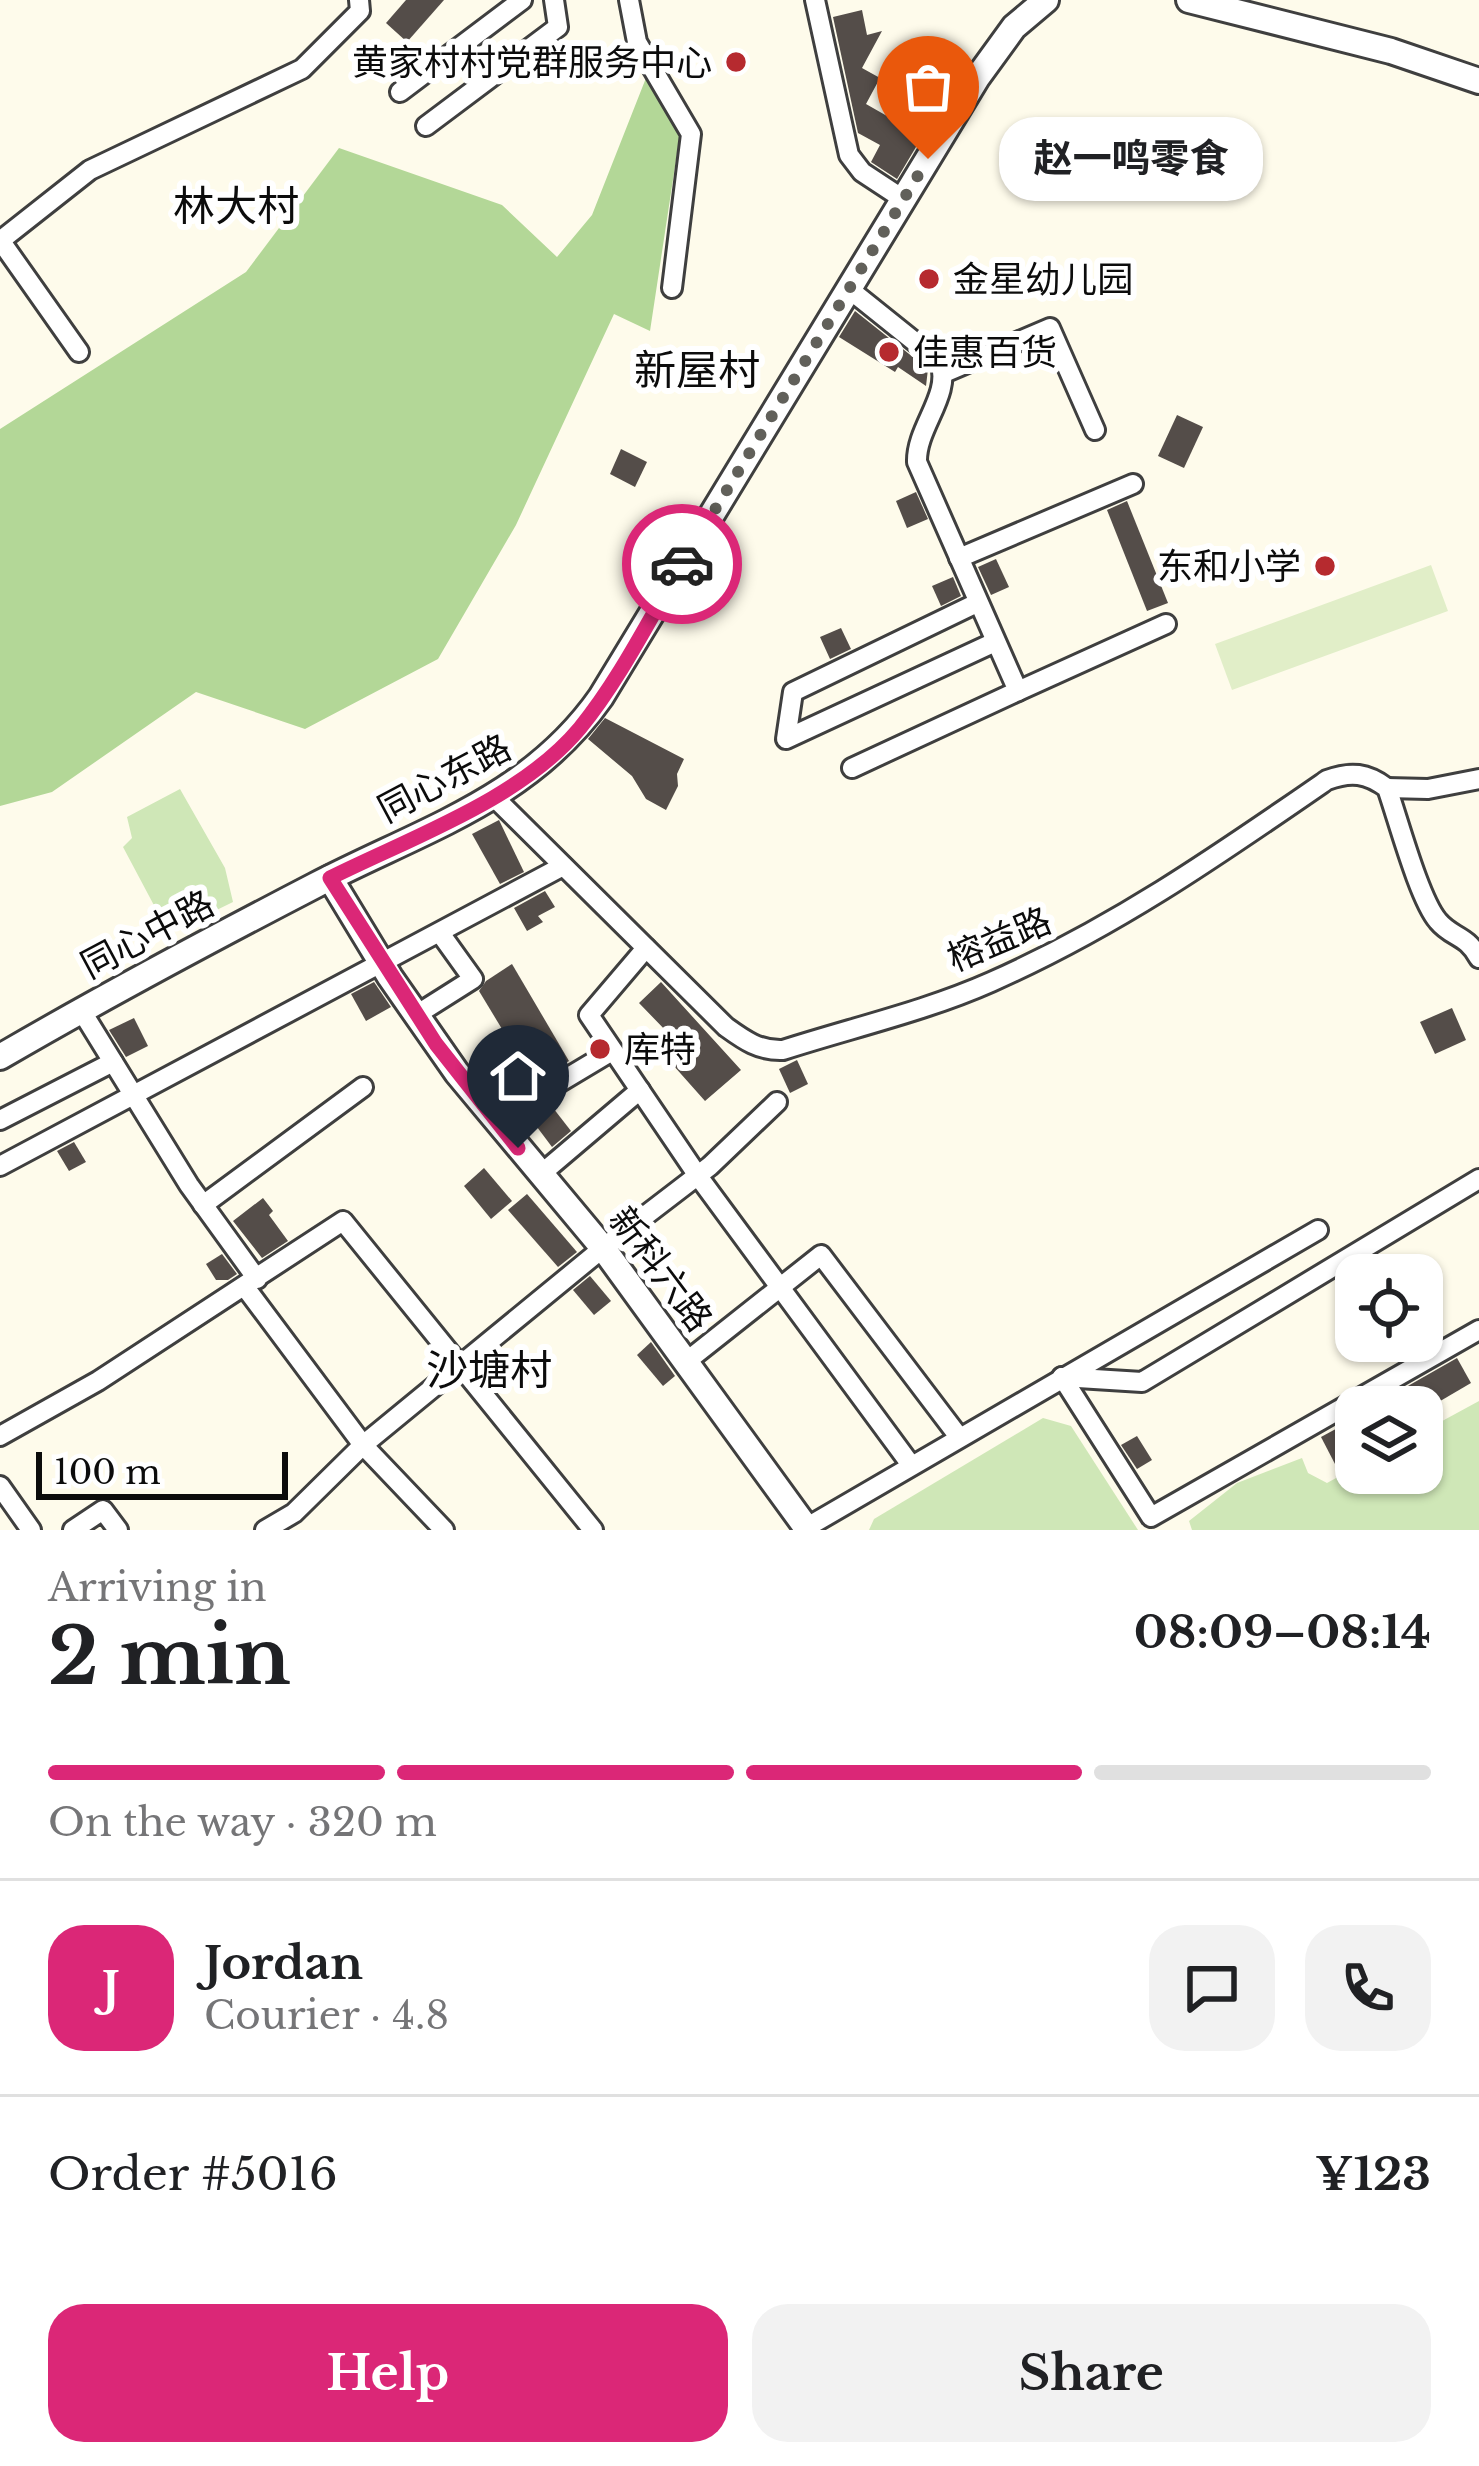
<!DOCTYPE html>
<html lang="en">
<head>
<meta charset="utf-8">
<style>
	body { margin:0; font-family:"Libre Baskerville","Noto Sans SC",serif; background:#f2f2f2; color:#202124; height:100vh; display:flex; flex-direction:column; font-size:45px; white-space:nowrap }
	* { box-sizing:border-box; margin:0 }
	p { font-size:39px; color:#757577 }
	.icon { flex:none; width:66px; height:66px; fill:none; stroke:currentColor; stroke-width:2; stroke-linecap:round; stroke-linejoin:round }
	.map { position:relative; height:1530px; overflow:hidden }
	.details { display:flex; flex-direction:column; background:#fff; flex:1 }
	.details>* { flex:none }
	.tools { position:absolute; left:1335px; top:1254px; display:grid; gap:24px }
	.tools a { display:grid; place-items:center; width:108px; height:108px; border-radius:24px; background:#fff; box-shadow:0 3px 9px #0004; font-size:60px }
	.scale { position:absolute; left:36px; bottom:30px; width:252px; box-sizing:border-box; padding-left:12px; border:6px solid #0c0c0c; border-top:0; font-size:33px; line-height:42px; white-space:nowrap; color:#0c0c0c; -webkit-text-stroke:9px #fff; paint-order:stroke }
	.pin { position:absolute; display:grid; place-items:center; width:102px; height:102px; color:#fff; margin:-123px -51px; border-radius:50% 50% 50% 0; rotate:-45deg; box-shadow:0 0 12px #0007 }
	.pin .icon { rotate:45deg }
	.courier { position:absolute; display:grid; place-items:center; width:120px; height:120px; margin:-60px; border:9px solid #db2777; border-radius:50%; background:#fff; color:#222; box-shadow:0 3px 15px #0007 }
	.bubble { position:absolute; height:84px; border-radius:36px; background:#fff; box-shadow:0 3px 9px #0004; font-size:39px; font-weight:700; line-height:84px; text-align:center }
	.overview em { font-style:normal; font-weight:700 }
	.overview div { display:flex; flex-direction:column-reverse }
	.overview { display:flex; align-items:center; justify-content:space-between; height:204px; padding:0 48px }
	h1 { font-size:78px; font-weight:700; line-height:90px }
	.bar { display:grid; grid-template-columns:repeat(4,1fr); gap:18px 12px; align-content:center; height:144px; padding:0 48px }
	.bar i { height:15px; border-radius:9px; background:#e0e0e0 }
	.bar .selected { background:#db2777 }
	.bar p { grid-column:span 4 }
	.line { display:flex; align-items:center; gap:30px; padding:0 48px; border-top:3px solid #e0e0e0 }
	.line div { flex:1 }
	.round { display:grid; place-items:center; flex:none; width:126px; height:126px; border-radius:36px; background:#f2f2f2 }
	.cta { display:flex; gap:24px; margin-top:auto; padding:24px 48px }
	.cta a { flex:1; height:138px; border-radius:36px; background:#db2777; color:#fff; font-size:48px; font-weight:700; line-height:138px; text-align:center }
	.cta a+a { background:#f2f2f2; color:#202124 }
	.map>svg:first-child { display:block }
	.green { fill:#cfe7b7 }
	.forest { fill:#b3d797 }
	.pitch { fill:#e1eec8 }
	.building { fill:#544d49 }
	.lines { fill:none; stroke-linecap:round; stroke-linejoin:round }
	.minor-casing { stroke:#3f3f3f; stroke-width:24 }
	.tertiary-casing { stroke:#3f3f3f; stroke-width:30 }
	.minor { stroke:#fff; stroke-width:18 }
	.tertiary { stroke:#fff; stroke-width:24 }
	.done { stroke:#61605a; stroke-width:12; stroke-dasharray:0 21.6 }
	.route { stroke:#db2777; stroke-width:15 }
	.poi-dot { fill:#b62a2f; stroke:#fff; stroke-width:4.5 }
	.labels { text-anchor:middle; stroke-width:12; stroke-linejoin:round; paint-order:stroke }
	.poi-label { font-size:36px; fill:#0c0c0c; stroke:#fff; text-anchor:start }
	.street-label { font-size:36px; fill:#0c0c0c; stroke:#fff }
	.quarter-label { font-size:42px; fill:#0c0c0c; stroke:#fff }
</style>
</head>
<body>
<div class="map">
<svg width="1479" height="1530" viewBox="0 0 1479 1530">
	<rect width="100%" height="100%" fill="#fefbeb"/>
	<g class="green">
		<polygon points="180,789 225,868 233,902 184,926 165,926 123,847 132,838 127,817"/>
		<polygon points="1479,1401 1479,1530 1192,1530 1189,1521 1237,1483 1302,1458 1308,1473 1327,1483 1356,1467 1356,1473 1422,1473 1422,1432"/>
		<polygon points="1043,1418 1071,1426 1138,1530 869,1530 874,1519"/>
	</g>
	<polygon class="forest" points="666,73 684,107 650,331 614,314 516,525 438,659 305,729 196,692 52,792 0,806 0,429 246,272 339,148 502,205 557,257 592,215 646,78"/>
	<polygon class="pitch" points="1431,565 1448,611 1232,690 1215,644"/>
	<g class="building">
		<polygon points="406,0 444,0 407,42 386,23"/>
		<polygon points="862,10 867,35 882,31 862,68 880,78 866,104 894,120 901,108 929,125 897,179 871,162 880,145 858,133 833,17"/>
		<polygon points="855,311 928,369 926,386 898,367 895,372 839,337"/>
		<polygon points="1177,415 1203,427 1184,468 1158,456"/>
		<polygon points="621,449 647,462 635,487 610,474"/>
		<polygon points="916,492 928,519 907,528 896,501"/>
		<polygon points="1127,501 1168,603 1147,611 1107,510"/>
		<polygon points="996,559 1009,587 991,595 978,567"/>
		<polygon points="953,577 961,596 941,606 932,586"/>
		<polygon points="841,628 851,649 830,659 820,637"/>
		<polygon points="605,718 684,759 677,774 678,786 666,810 646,799 632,776 588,739"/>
		<polygon points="499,820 524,872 500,884 472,834"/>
		<polygon points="545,891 555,907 538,916 543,922 527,931 514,908"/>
		<polygon points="512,964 569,1061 534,1082 479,991 486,981"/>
		<polygon points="374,982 391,1007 366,1021 351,994"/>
		<polygon points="661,982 741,1070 705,1101 657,1047 669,1034 639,1003"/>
		<polygon points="1452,1008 1466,1040 1435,1054 1420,1022"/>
		<polygon points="134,1018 148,1046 126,1057 109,1030"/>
		<polygon points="797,1060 808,1084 790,1093 779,1069"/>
		<polygon points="550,1104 571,1131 552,1147 531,1119"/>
		<polygon points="74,1142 86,1162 69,1171 57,1151"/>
		<polygon points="484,1168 512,1201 491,1219 464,1186"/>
		<polygon points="527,1194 577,1252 558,1267 508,1210"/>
		<polygon points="263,1198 273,1211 269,1215 288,1241 262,1258 233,1221"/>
		<polygon points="222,1254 237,1274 228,1280 216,1280 206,1264"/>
		<polygon points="590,1276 611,1301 594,1315 573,1290"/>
		<polygon points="651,1342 675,1376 663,1386 637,1355"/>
		<polygon points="1457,1358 1471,1383 1442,1400 1428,1407 1371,1407"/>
		<polygon points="1356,1418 1356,1452 1335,1464 1321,1437"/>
		<polygon points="1137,1436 1152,1460 1137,1469 1121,1445"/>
	</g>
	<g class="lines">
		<g class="minor-casing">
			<g id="minor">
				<polyline points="629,0 637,42 691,134 672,288"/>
				<polyline points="815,0 849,155 862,172 903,199"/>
				<polyline points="400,92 522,0"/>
				<polyline points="426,126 558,27 554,0"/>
				<polyline points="0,240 79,352"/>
				<polyline points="0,241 90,170 302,69 360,11 359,0"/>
				<path d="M 849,289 L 940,362 C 952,395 916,427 917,462 L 1018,691 L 852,768"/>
				<polyline points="944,373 1050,328 1095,430"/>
				<polyline points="959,558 1133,484"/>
				<polyline points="977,603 793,692 786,739 995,642"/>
				<polyline points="1018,691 1166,624"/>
				<polyline points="1387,788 1428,789 1479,779"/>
				<path d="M 494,797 L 726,1027 C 744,1040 759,1051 783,1050 C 851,1028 926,1011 991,982 C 1115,927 1217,856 1327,780 C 1351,771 1367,773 1387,788 C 1398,819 1419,899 1438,921 C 1452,938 1466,934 1479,958"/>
				<polyline points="646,948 589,1015 698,1176 911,1465"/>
				<polyline points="81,1010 189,1185 257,1279"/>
				<polyline points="416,1015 473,979 440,933"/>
				<polyline points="0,1120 113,1062"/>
				<polyline points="495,1121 612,1051"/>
				<polyline points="0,1166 563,866"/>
				<polyline points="541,1174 640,1090"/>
				<polyline points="203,1205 363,1087"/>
				<polyline points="245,1287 363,1445 444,1530"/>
				<polyline points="687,1361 821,1255 959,1437"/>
				<polyline points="1062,1377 1151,1517 1479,1330"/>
				<polyline points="1062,1377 1142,1382 1479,1179"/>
				<polyline points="0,1436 98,1381 343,1221 593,1530"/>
				<polyline points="0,1486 31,1530"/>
				<polyline points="73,1530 103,1510 118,1530"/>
				<polyline points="265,1530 294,1513 363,1445 603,1248 710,1166 777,1102"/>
				<polyline points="802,1530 1318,1230"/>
			</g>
		</g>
		<g class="tertiary-casing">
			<g id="tertiary">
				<polyline points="1189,0 1391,51 1479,81"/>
				<polyline points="330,878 390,977 457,1073 603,1248 808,1530"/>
				<path d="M 0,1057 C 103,997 208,941 314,886 C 421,830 529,800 601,697 L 977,78 L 1014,27 L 1046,0"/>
			</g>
		</g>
		<use href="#minor" class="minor"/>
		<use href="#tertiary" class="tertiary"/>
	</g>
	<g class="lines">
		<polyline class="done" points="682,564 928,159"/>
		<path class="route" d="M 518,1148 L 436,1044 L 330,878 C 412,837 521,799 580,728 C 620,679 650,618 682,564"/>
	</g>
	<g class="poi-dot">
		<circle cx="736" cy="62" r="12"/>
		<circle cx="929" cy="279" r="12"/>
		<circle cx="889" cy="352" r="12"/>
		<circle cx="1325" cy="566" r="12"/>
		<circle cx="600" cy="1049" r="12"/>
	</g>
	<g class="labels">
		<g class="poi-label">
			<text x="712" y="75" text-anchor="end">黄家村村党群服务中心</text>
			<text x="953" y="292">金星幼儿园</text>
			<text x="913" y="365">佳惠百货</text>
			<text x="1301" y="579" text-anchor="end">东和小学</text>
			<text x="624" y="1062">库特</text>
		</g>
		<g class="street-label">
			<text transform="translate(444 778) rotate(-28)" y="13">同心东路</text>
			<text transform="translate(147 934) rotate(-28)" y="13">同心中路</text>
			<text transform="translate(999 939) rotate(-23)" y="13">榕益路</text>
			<text transform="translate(661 1269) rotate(53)" y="13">新科六路</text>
		</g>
		<g class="quarter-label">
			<text x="236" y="221">林大村</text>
			<text x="697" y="385">新屋村</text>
			<text x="489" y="1385">沙塘村</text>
		</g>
	</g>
</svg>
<div class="tools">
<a><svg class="icon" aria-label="locate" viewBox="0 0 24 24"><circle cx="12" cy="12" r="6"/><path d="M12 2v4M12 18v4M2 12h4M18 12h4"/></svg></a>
<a><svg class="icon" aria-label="layers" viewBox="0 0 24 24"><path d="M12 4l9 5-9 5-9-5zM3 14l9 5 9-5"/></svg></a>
</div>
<div class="scale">100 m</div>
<div class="pin" style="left:928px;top:159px;background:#ea580c"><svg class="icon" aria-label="bag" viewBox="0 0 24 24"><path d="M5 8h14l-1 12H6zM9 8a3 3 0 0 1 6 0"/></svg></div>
<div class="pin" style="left:518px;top:1148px;background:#1f2937"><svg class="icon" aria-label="home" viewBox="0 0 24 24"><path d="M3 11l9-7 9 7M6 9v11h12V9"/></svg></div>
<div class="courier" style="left:682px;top:564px"><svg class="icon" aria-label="car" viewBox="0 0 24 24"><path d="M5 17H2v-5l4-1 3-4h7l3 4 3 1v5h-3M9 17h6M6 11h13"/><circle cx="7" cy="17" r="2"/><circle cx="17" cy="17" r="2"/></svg></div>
<div class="bubble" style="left:999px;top:117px;width:264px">赵一鸣零食</div>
</div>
<section class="details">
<div class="overview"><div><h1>2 min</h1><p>Arriving in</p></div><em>08:09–08:14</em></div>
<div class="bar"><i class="selected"></i><i class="selected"></i><i class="selected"></i><i></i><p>On the way · 320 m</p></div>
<div class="line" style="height:216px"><b class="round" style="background:#db2777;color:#fff">J</b><div><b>Jordan</b><p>Courier · 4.8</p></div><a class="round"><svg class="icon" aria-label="chat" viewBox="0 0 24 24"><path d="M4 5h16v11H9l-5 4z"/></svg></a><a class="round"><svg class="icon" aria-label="phone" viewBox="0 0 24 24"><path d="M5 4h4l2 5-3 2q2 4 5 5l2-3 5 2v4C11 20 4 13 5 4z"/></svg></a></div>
<div class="line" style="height:156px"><div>Order #5016</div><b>¥123</b></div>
<div class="cta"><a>Help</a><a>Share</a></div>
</section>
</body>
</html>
